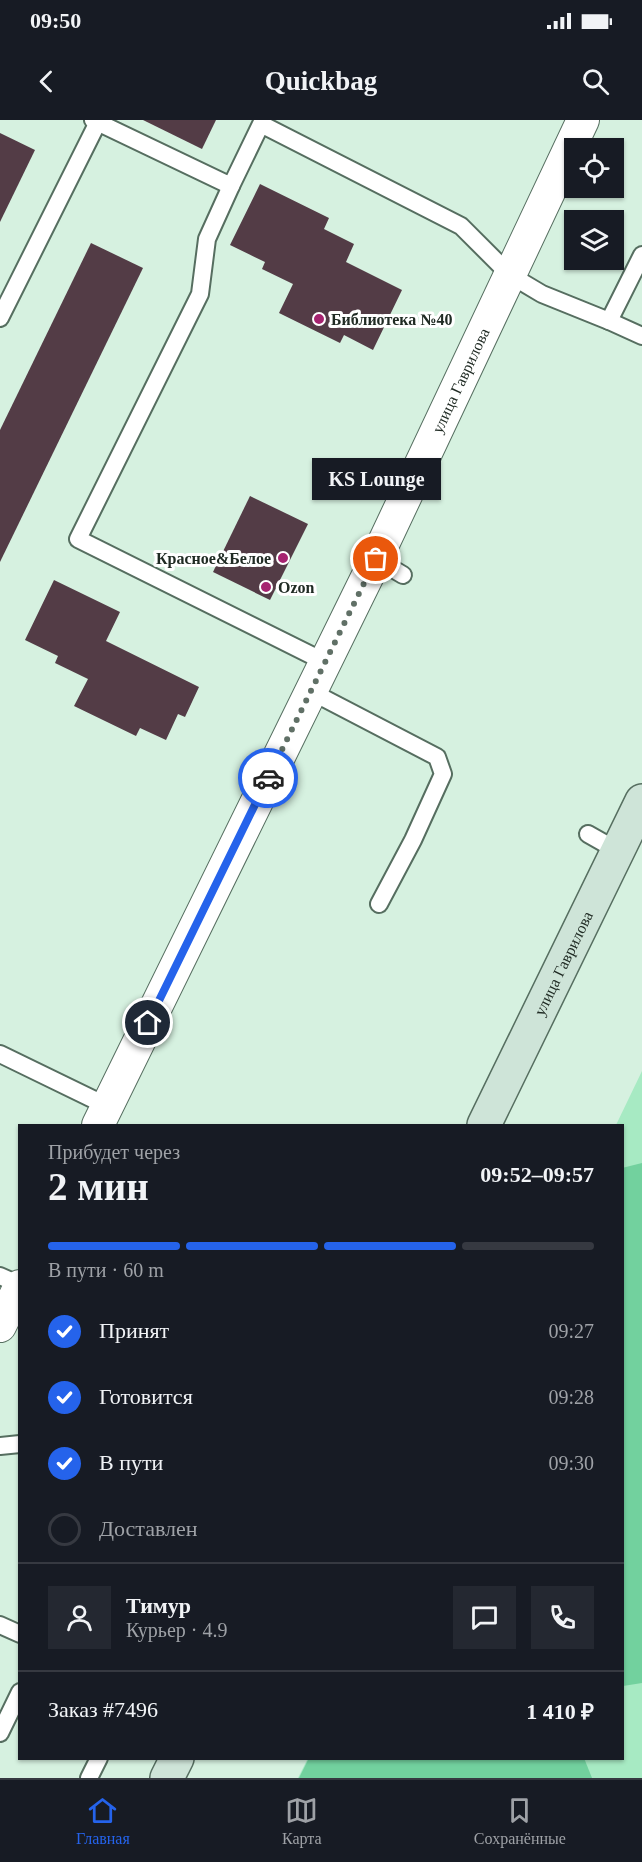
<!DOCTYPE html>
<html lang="ru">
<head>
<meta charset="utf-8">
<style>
	body { margin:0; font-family:Georgia,serif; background:#242831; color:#f1f3f6; height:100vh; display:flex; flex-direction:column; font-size:22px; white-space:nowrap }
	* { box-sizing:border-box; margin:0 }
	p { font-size:20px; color:#9ea1a6 }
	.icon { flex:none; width:33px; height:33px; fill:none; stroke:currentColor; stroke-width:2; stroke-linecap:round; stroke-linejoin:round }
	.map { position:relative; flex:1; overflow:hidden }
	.sheet { position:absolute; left:18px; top:1004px; width:606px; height:636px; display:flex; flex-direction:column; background:#171b24; border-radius:0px; box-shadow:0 2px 4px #0004 }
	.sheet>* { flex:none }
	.controls { position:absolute; left:564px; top:18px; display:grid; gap:12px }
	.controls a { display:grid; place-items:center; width:60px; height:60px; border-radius:0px; background:#171b24; box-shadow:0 2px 4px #0004; font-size:30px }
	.pin { position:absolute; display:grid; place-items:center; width:51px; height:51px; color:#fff; margin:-26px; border:3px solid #fff; border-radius:50%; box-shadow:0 2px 6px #0007 }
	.courier { position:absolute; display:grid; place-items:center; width:60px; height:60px; margin:-30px; border:4px solid #2563eb; border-radius:50%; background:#fff; color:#222; box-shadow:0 2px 8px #0007 }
	.bubble { position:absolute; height:42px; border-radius:0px; background:#171b24; box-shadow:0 2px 4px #0004; font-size:20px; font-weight:600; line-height:42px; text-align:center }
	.head em { font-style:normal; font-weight:600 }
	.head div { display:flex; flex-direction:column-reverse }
	.head { display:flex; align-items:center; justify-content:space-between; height:102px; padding:0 30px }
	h1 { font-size:39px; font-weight:600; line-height:45px }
	.bar { display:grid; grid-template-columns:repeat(4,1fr); gap:9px 6px; align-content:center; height:72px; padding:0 30px }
	.bar i { height:8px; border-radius:4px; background:#363941 }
	.bar .on { background:#2563eb }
	.bar p { grid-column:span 4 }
	.line { display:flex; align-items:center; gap:15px; padding:0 30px; border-top:2px solid #363941 }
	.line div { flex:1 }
	.round { display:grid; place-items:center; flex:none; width:63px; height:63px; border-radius:0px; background:#242831 }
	ol { padding:0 30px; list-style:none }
	li { display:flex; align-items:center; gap:18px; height:66px }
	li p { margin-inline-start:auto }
	li .icon { padding:6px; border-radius:50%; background:#2563eb; color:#fff; stroke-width:4 }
	li:last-child { color:#9ea1a6 }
	li i { width:33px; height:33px; border:3px solid #363941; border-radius:50% }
	.status { display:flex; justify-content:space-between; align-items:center; height:42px; padding:0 30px; background:#171b24; direction:ltr }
	.status svg { height:16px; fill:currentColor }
	header { display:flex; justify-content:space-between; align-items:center; height:78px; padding:0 30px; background:#171b24; font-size:27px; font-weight:600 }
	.tab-bar { display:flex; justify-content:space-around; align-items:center; height:84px; border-top:2px solid #363941; background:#171b24; font-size:16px; color:#9ea1a6 }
	.tab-bar a { display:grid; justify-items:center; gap:3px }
	.tab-bar .on { color:#2563eb }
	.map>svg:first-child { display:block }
	.green { fill:#a7eac3 }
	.forest { fill:#72d19e }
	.building { fill:#533c46 }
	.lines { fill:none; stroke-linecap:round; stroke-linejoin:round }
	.lane-casing { stroke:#566e60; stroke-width:20 }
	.street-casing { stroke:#566e60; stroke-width:34 }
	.secondary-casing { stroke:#566e60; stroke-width:36 }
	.lane { stroke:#fff; stroke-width:16 }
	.street { stroke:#fff; stroke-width:32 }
	.secondary { stroke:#cee4d8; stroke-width:33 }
	.done { stroke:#607066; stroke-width:6; stroke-dasharray:0 10.8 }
	.route { stroke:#2563eb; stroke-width:8 }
	.poi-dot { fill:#a62370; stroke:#fff; stroke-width:2 }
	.labels { text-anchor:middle; stroke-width:6; stroke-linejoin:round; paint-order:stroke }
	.poi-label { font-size:16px; font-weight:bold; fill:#202b24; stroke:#fff; text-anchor:start }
	.street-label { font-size:16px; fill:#202b24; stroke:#fff }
</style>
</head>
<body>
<div class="status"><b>09:50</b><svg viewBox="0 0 49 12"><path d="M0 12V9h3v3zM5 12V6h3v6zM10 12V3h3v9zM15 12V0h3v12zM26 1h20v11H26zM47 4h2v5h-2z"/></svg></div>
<header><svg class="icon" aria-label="back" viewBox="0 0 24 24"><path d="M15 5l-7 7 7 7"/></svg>Quickbag<svg class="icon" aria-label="search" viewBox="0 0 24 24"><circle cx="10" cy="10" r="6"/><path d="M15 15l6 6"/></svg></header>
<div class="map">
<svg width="642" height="1658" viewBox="0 0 642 1658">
	<rect width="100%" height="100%" fill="#d6f1e0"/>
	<polygon class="green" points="642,951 642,1658 298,1658 308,1638 622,1638 622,1005 616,1005"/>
	<g class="forest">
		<polygon points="642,1043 642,1563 623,1566 622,1048"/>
		<polygon points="309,1638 584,1638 592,1658 299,1658"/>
	</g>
	<g class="building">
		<polygon points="143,0 216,0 202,29"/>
		<polygon points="0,13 35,30 0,102"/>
		<polygon points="260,64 329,98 324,109 354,124 346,142 402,170 373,230 344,215 340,223 279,193 293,164 262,149 265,142 230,125"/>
		<polygon points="91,123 143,148 0,442 0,310"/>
		<polygon points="250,376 308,404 270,480 213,452"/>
		<polygon points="54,460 120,492 106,521 199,567 185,597 178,594 166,620 140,608 136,616 74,586 88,559 55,543 58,536 25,520"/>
	</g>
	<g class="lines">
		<g class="lane-casing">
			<g id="lane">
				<polyline points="93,0 231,66 261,4 461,106 510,155 542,174 609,201"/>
				<polyline points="231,66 207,119 200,174 78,419 325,542"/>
				<polyline points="642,135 609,201 642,216"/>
				<polyline points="0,198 99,0"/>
				<polyline points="376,439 403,455"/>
				<polyline points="310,571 437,637 443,654 413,720 379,784"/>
				<polyline points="588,714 618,731"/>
				<polyline points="0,934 107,986"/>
				<polyline points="0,1156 20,1165"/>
				<polyline points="0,1326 20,1324"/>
				<polyline points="0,1505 20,1514"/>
				<polyline points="0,1613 20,1572"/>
				<polyline points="89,1658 99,1638"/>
			</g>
		</g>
		<g class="street-casing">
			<g id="street">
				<path id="s1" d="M 98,1005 L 376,439 L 583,0"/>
				<polyline points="0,1206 20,1166"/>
			</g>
		</g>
		<g class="secondary-casing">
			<g id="secondary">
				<path id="s2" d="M 484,1005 L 642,681"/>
				<polyline points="167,1658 177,1638"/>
			</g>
		</g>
		<use href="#lane" class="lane"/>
		<use href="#street" class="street"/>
		<use href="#secondary" class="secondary"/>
	</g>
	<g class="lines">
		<polyline class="done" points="268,658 376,439"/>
		<polyline class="route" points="148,903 268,658"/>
	</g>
	<g class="poi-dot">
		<circle cx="319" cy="199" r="6"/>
		<circle cx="283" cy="438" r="6"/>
		<circle cx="266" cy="467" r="6"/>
	</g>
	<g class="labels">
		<g class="poi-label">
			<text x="331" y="205">Библиотека №40</text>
			<text x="271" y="444" text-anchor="end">Красное&amp;Белое</text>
			<text x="278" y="473">Ozon</text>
		</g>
		<g class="street-label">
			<text dy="6" stroke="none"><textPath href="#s1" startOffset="828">улица Гаврилова</textPath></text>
			<text dy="6" stroke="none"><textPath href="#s2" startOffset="180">улица Гаврилова</textPath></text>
		</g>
	</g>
</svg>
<div class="controls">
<a><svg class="icon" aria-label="locate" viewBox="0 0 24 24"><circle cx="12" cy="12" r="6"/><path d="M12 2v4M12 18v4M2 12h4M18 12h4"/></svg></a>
<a><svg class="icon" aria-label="layers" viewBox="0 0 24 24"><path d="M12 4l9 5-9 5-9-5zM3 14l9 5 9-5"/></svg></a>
</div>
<div class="pin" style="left:376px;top:439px;background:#ea580c"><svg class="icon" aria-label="bag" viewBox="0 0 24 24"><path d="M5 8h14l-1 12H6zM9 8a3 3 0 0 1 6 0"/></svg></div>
<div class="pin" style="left:148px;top:903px;background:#1f2937"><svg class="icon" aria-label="home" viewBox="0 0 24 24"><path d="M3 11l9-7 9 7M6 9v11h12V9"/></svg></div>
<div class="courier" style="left:268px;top:658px"><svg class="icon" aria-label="car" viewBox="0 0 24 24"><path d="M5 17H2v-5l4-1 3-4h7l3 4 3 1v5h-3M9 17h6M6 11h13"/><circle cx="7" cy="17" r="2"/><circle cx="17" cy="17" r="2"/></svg></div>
<div class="bubble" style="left:312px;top:338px;width:129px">KS Lounge</div>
<section class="sheet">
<div class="head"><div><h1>2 мин</h1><p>Прибудет через</p></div><em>09:52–09:57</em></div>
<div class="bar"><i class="on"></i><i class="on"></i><i class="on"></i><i></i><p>В пути · 60 m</p></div>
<ol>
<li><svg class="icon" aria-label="check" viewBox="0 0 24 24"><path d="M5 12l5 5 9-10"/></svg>Принят<p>09:27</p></li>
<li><svg class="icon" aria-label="check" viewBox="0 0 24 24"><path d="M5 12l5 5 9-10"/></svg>Готовится<p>09:28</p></li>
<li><svg class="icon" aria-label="check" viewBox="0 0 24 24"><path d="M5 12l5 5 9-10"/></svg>В пути<p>09:30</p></li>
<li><i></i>Доставлен</li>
</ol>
<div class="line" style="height:108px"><a class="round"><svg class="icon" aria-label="person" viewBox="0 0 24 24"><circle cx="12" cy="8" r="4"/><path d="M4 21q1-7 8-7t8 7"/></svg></a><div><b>Тимур</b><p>Курьер · 4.9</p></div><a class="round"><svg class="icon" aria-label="chat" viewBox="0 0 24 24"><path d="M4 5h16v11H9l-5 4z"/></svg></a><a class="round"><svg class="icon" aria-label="phone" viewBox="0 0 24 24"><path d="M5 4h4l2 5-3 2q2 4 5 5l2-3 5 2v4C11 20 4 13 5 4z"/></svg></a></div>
<div class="line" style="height:78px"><div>Заказ #7496</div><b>1 410 ₽</b></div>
</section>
</div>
<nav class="tab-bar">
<a class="on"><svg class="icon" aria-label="home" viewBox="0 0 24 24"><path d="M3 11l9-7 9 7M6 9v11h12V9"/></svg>Главная</a>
<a><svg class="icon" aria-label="map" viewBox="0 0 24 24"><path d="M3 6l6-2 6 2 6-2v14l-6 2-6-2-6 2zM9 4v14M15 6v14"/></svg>Карта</a>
<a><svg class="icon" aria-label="saved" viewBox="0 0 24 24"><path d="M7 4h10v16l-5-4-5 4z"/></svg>Сохранённые</a>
</nav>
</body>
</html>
